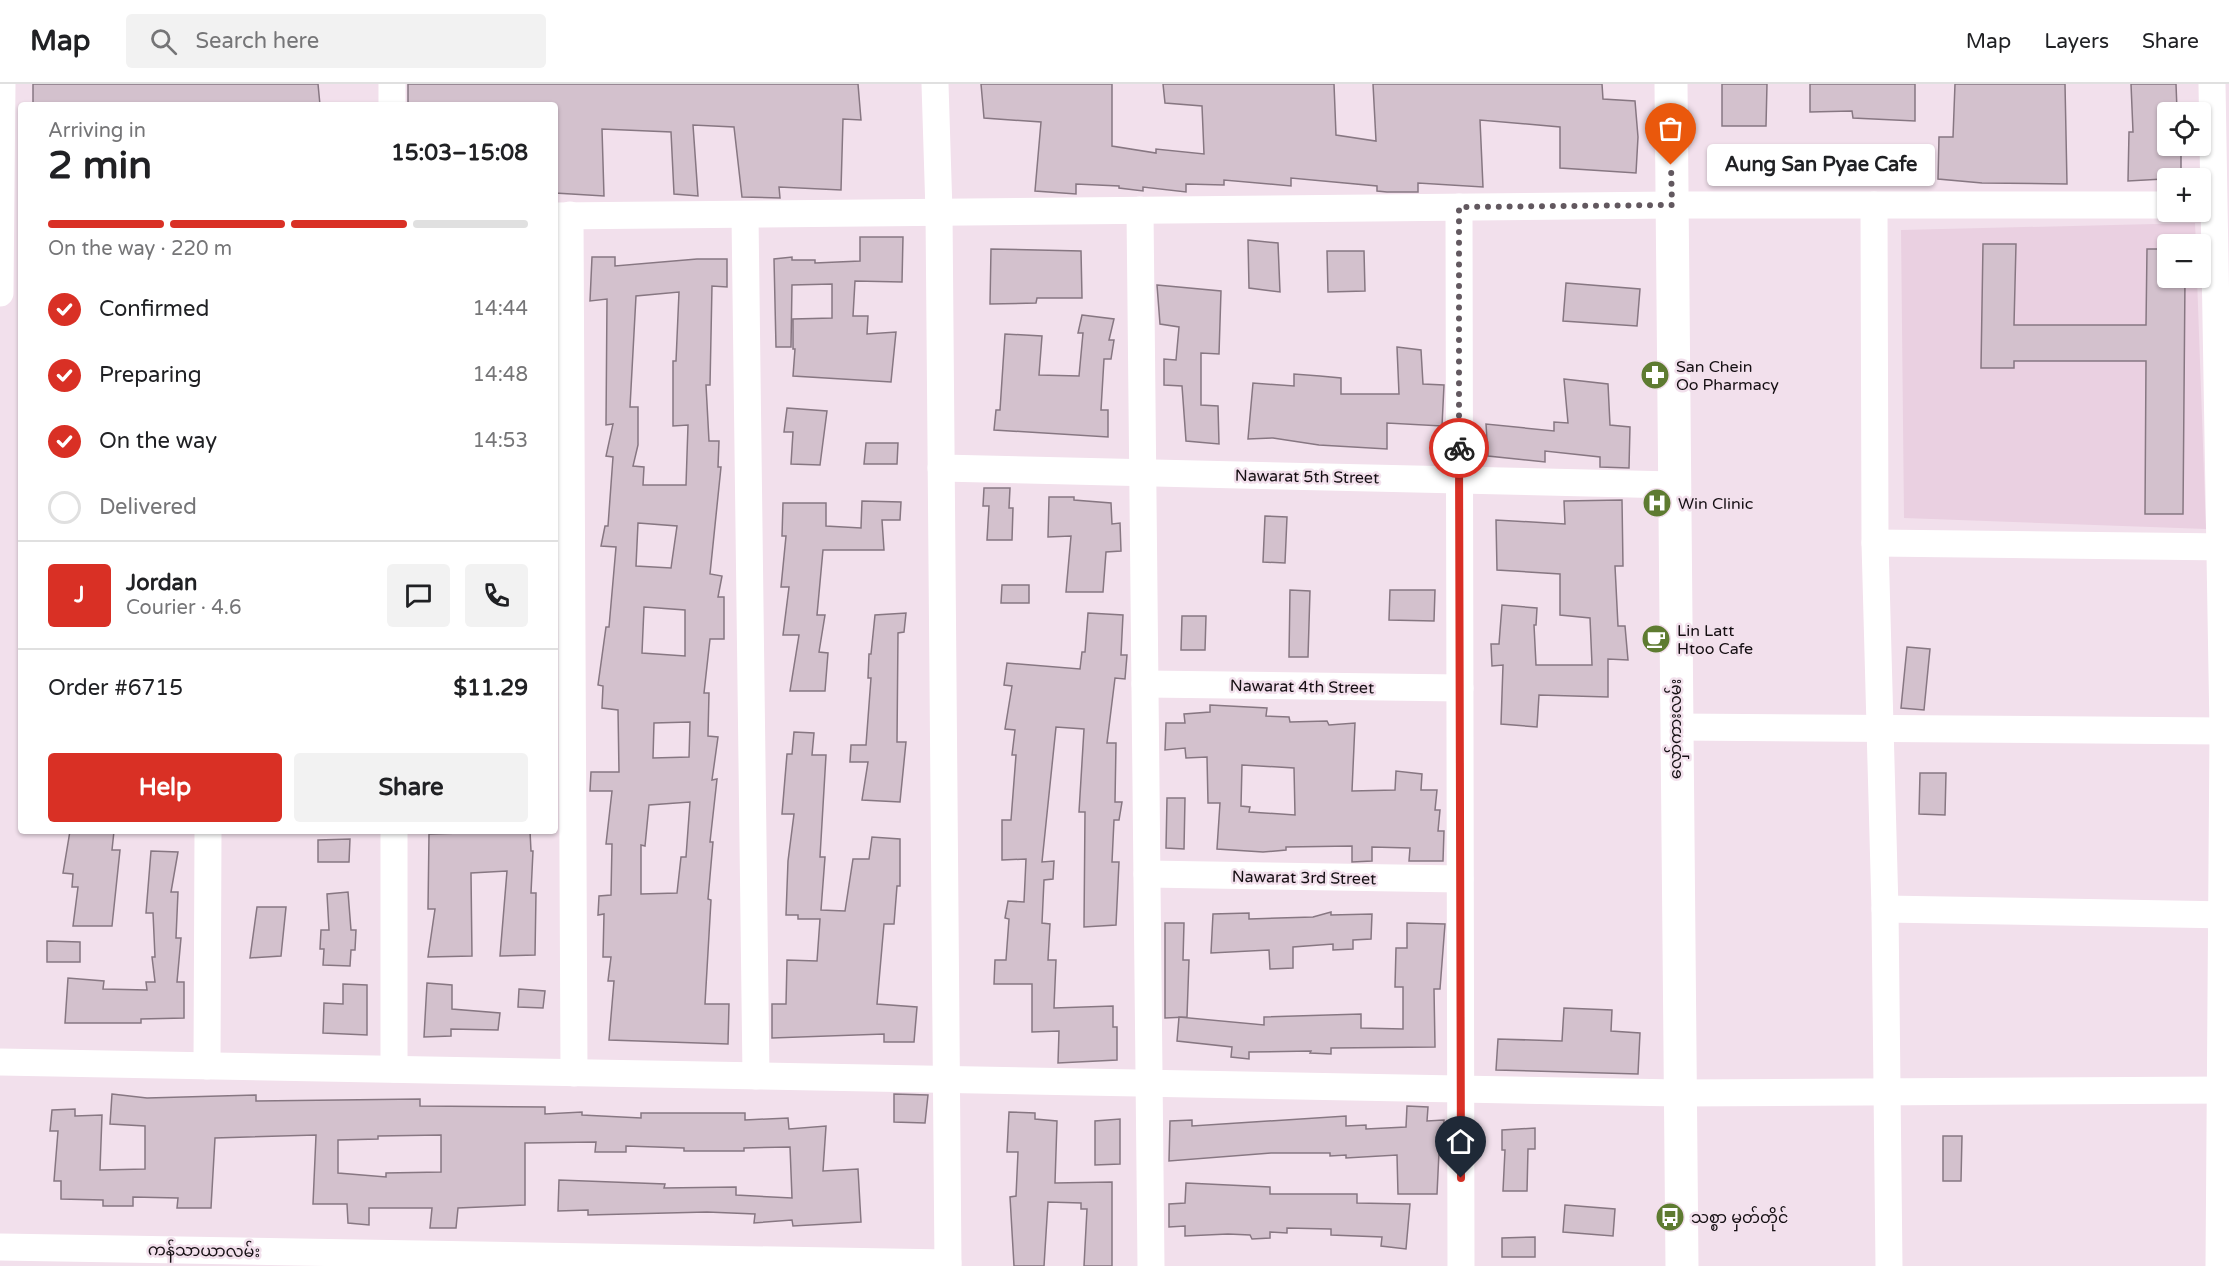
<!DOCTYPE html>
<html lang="en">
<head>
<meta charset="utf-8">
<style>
	body { margin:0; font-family:"Varela Round","Noto Sans Myanmar",sans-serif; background:#f2f2f2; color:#202124; height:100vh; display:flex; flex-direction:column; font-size:22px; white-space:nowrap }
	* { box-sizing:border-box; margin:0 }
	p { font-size:20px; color:#757577 }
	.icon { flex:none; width:33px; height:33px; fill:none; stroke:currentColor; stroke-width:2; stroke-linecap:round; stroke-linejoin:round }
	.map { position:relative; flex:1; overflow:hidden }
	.details { position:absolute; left:18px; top:18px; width:540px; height:732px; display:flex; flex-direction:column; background:#fff; border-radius:6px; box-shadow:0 2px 4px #0004 }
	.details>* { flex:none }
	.controls { position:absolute; left:2157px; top:18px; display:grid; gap:12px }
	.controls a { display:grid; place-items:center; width:54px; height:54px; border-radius:6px; background:#fff; box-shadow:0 2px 4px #0004; font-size:30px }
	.pin { position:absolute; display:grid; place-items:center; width:51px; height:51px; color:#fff; margin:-62px -26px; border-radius:50% 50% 50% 0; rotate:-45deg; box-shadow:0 0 6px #0007 }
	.pin .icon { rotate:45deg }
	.courier { position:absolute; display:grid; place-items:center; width:60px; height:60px; margin:-30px; border:4px solid #d93025; border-radius:50%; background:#fff; color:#222; box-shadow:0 2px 8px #0007 }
	.bubble { position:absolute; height:42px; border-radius:6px; background:#fff; box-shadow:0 2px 4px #0004; font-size:20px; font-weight:800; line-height:42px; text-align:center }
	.summary em { font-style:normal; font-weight:800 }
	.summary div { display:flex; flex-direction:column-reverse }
	.summary { display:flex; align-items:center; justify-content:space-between; height:102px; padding:0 30px }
	h1 { font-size:39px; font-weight:800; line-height:45px }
	.bar { display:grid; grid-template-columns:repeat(4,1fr); gap:9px 6px; align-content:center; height:72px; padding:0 30px }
	.bar i { height:8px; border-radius:4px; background:#e0e0e0 }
	.bar .current { background:#d93025 }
	.bar p { grid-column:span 4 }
	.line { display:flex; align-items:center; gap:15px; padding:0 30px; border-top:2px solid #e0e0e0 }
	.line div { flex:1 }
	.round { display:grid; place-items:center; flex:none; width:63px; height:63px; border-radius:6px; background:#f2f2f2 }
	ol { padding:0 30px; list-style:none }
	li { display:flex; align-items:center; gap:18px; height:66px }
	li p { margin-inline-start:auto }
	li .icon { padding:6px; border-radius:50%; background:#d93025; color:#fff; stroke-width:4 }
	li:last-child { color:#757577 }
	li i { width:33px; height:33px; border:3px solid #e0e0e0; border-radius:50% }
	.cta { display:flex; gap:12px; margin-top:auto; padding:12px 30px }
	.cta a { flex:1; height:69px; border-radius:6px; background:#d93025; color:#fff; font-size:24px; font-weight:800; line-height:69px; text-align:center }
	.cta a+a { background:#f2f2f2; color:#202124 }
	header { display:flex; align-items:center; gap:36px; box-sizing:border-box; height:84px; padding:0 30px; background:#fff; border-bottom:2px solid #e0e0e0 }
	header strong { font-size:28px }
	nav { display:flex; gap:33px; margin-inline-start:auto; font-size:21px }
	.search { width:420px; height:54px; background:#f2f2f2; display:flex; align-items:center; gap:15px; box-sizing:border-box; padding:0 21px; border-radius:6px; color:#757577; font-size:22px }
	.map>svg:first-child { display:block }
	.built { fill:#ead0e1 }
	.building { fill:#d3c1cd; stroke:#877782; stroke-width:1.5; fill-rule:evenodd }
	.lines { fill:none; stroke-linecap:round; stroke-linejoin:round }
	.minor { stroke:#fff; stroke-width:27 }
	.major { stroke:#fff; stroke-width:33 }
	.done { stroke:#62585f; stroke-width:6; stroke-dasharray:0 10.8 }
	.route { stroke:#d93025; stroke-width:8 }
	.labels { text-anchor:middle; stroke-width:5; stroke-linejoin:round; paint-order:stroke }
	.poi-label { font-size:16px; fill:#150f13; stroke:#f2e0ec; text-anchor:start }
	.street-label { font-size:16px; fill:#150f13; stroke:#f2e0ec }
</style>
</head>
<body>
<header>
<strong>Map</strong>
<div class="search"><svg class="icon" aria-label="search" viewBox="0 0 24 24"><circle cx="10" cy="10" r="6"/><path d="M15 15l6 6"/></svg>Search here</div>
<nav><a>Map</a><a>Layers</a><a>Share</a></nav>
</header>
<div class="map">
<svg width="2229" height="1182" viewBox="0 0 2229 1182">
	<rect width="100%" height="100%" fill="#f2e0ec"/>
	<polygon class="built" points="2195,139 2196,160 2168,160 2168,194 2197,194 2206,445 1904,434 1901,146"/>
	<g class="building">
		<polygon points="33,0 318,0 320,21 33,21"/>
		<polygon points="408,0 858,0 861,36 843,35 841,106 779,103 780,114 742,113 734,43 693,41 698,112 674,110 671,48 602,45 604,112 555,109 555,21 408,21"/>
		<polygon points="981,0 1112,0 1112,62 1156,69 1156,65 1204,70 1202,22 1165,19 1163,0 1334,0 1336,51 1376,57 1373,0 1602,0 1603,15 1635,17 1638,53 1636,89 1560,84 1560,43 1480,36 1483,103 1418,99 1418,108 1387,108 1377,107 1377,102 1291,94 1291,102 1224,96 1224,101 1186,100 1186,108 1143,103 1143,107 1119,104 1119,102 1076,100 1076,110 1035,107 1041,38 984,34"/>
		<polygon points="1722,0 1767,0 1766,42 1722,42"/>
		<polygon points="1810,0 1915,0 1915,37 1853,34 1852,27 1810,28"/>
		<polygon points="1955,0 2065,0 2067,100 1982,99 1938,95 1939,53 1953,53"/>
		<polygon points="2131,0 2176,0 2177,26 2168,26 2168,62 2181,62 2181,94 2128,97 2129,48 2133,48"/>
		<polygon points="860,153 903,153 902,198 855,197 853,232 868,232 867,250 896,248 891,298 793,292 795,265 793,265 793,235 832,234 832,200 792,201 791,263 776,263 774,175 792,173 792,176 815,176 815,179 860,177"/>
		<polygon points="1248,156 1278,159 1280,208 1249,204"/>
		<polygon points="1983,160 2016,160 2014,241 2146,241 2147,165 2168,165 2168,194 2185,194 2183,430 2145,430 2146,277 2014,277 2014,284 1981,284"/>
		<polygon points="991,165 1081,167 1082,214 1037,214 1036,219 990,220"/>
		<polygon points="1327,167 1364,167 1365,207 1328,208"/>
		<path d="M 592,173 L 615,173 L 615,182 L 697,175 L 727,175 L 727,203 L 712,202 L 710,301 L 706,301 L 709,357 L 719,357 L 718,383 L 721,383 L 710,490 L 722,492 L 718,513 L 724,513 L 724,555 L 710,555 L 704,609 L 709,609 L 708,652 L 718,653 L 712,696 L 717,695 L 710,758 L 713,758 L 708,815 L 711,816 L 705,920 L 729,920 L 728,960 L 609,956 L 614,897 L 608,897 L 611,873 L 603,873 L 604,830 L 598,831 L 599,812 L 611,811 L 612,760 L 606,760 L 612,707 L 590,707 L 591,688 L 619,688 L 618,626 L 602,624 L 603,602 L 598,601 L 606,543 L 609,543 L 616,463 L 601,462 L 605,442 L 608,442 L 613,373 L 606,372 L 613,340 L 606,341 L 607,215 L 590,217 ZM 679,208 L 676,277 L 673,277 L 673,342 L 688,341 L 686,401 L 643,401 L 644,383 L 633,382 L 638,361 L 638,323 L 630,323 L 636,212 ZM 638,439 L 677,442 L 671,484 L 636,482 ZM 644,523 L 685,526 L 685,572 L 642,569 ZM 690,638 L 689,673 L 653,674 L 654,639 ZM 690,718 L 686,773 L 681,773 L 677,809 L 641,810 L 641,761 L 645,762 L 649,721 Z"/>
		<polygon points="1566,199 1640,205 1637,242 1563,237"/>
		<polygon points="1157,201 1221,207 1219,270 1201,269 1201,321 1218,322 1219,360 1186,357 1182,302 1164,301 1164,275 1176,276 1179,243 1160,240"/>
		<polygon points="1082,231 1114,235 1109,256 1114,256 1111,275 1104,275 1101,326 1108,326 1108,353 994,346 996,326 1000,326 1005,250 1042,252 1039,291 1079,292 1083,249 1078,249"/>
		<polygon points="1397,263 1421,266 1423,300 1444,301 1442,342 1387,339 1387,365 1319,361 1273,354 1248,355 1253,299 1294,302 1294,290 1320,292 1341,294 1341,310 1399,310"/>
		<polygon points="1564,295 1608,300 1610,341 1630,343 1629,384 1600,383 1600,373 1545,367 1545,378 1488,372 1486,340 1554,347 1554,338 1568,339"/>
		<polygon points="787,324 827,327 820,381 791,380 793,348 784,348"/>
		<polygon points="866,359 898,359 897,380 864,380"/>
		<polygon points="984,404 1010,404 1009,424 1013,424 1012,456 987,456 989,422 983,422"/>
		<polygon points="1049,413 1074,413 1074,416 1111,419 1112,440 1120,439 1121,467 1106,468 1103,508 1066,508 1071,452 1048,453"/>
		<polygon points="1622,416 1623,482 1615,482 1618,542 1625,542 1628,576 1608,575 1608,613 1539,611 1537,643 1501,640 1503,581 1492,582 1491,560 1499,560 1502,521 1537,524 1536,541 1534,541 1536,581 1592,581 1590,534 1560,531 1560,490 1497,486 1496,436 1565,440 1564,417"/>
		<polygon points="862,417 901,418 900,436 882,436 884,466 823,466 817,531 825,531 819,568 828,569 825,607 790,607 799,551 783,551 789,503 781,503 786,452 782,452 783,419 826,419 826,442 861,444"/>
		<polygon points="1265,432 1287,433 1285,479 1263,478"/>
		<polygon points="1002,501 1029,501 1029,519 1001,519"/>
		<polygon points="1290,506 1310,507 1308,573 1289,573"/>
		<polygon points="1390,506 1435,506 1434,537 1389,536"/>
		<polygon points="906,529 904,548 898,549 897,658 906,658 900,718 862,716 868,678 850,678 851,661 866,661 871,594 868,594 869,570 871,570 875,531"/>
		<polygon points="1088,529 1123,531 1121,571 1127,571 1125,595 1115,594 1107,659 1116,659 1115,718 1122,718 1119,736 1114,736 1112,778 1119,778 1116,841 1084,843 1085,728 1079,728 1084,645 1056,643 1042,778 1054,777 1053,795 1044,796 1042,839 1050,840 1048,876 1056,876 1054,924 1113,922 1113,943 1117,943 1117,976 1058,979 1059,947 1032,948 1032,900 994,900 995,876 1006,876 1009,835 1005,834 1008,817 1024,818 1026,775 1002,776 1002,736 1011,736 1016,671 1012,671 1015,646 1005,645 1012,602 1004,601 1007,579 1080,585 1082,568 1085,568"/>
		<polygon points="1182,532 1206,532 1205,566 1181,566"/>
		<polygon points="1907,563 1930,565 1924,626 1901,624"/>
		<path d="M 1210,621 L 1267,624 L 1266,632 L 1289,633 L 1290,638 L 1327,637 L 1329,641 L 1355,639 L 1352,707 L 1395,706 L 1396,687 L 1422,690 L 1421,706 L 1437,706 L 1435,726 L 1440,726 L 1438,747 L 1444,747 L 1443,777 L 1409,777 L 1410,764 L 1372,763 L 1372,777 L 1352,778 L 1352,762 L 1286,763 L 1286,766 L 1263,768 L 1217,765 L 1220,719 L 1208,719 L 1207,673 L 1186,674 L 1185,664 L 1165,666 L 1166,639 L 1185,639 L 1184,630 L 1210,628 ZM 1242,681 L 1294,684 L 1295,731 L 1249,728 L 1250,723 L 1241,722 Z"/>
		<polygon points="794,648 814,649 812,671 826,671 820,773 825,773 821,826 845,827 853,775 869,775 872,753 900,755 900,802 897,802 894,840 884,840 877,920 917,923 914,958 884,958 884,950 772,954 772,920 786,920 787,876 817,877 820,835 798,835 798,831 786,831 788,777 794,730 782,730 787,670 792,670"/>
		<polygon points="1920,689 1946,689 1945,731 1919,730"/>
		<polygon points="1167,714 1185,714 1184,765 1166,764"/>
		<polygon points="70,747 114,747 112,766 120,766 112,842 73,842 78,803 72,803 73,790 63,789"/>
		<polygon points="530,747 531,767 533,767 531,809 536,809 535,871 500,872 507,787 471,789 472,872 428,873 435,825 428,825 429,750"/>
		<polygon points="350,755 349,778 318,778 318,756"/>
		<polygon points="151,767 178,768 171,808 178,808 176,854 181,854 177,898 184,898 184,934 141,935 141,939 65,939 68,894 104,897 103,905 147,906 146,898 155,898 152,873 155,873 153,829 146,829"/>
		<polygon points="348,808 351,846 356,846 355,866 351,866 350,882 323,881 324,865 320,865 321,846 329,846 327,810"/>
		<polygon points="257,823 286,823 281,872 250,874"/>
		<polygon points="1331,828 1331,831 1372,830 1371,855 1353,856 1353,865 1333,866 1333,860 1293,863 1293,884 1270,885 1269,866 1211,869 1213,830 1249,829 1249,835 1313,833"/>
		<polygon points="1165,839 1184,839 1183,876 1189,876 1187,933 1165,934"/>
		<polygon points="1407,839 1445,840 1440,905 1434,905 1435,963 1331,964 1331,970 1310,969 1311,967 1249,968 1249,975 1231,973 1232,963 1177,957 1179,933 1264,941 1264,933 1361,930 1361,944 1403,945 1403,903 1395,903 1396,864 1407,864"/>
		<polygon points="47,857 80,858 80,878 47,878"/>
		<polygon points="427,899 452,901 452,925 500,929 498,946 451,945 451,952 424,953"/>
		<polygon points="343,900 367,901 367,951 323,949 324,919 343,920"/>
		<polygon points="519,905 545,907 543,924 518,923"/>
		<polygon points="1564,924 1612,926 1611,947 1640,949 1638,990 1496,986 1498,955 1562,957"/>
		<path d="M 112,1010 L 147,1014 L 256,1011 L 256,1017 L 420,1015 L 420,1022 L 545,1023 L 545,1030 L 582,1028 L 582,1031 L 641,1034 L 641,1029 L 745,1029 L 745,1036 L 788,1034 L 789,1045 L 826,1042 L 823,1087 L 858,1085 L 861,1138 L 793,1142 L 792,1136 L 754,1139 L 755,1130 L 707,1128 L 588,1131 L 588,1126 L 558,1127 L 559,1096 L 665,1100 L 664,1104 L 736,1103 L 736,1111 L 792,1114 L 790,1063 L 744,1064 L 744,1067 L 684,1067 L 684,1064 L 626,1062 L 626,1068 L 595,1068 L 596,1058 L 525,1059 L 525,1121 L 458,1124 L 456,1144 L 430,1144 L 432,1124 L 369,1124 L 369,1141 L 348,1139 L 347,1120 L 313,1120 L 316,1051 L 215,1054 L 211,1124 L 177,1124 L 178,1114 L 133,1113 L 133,1122 L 103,1122 L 103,1116 L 61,1115 L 61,1097 L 54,1097 L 58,1047 L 50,1047 L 52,1026 L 75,1025 L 75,1032 L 102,1031 L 100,1086 L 145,1085 L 145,1042 L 110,1040 ZM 441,1051 L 441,1088 L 386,1089 L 386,1093 L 338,1089 L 338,1056 L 378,1055 L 378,1052 Z"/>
		<polygon points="894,1010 928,1011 925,1039 894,1038"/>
		<polygon points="1407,1022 1428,1023 1427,1037 1444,1036 1443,1068 1439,1068 1437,1110 1398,1110 1397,1071 1346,1074 1346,1071 1330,1072 1330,1069 1271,1069 1169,1077 1170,1037 1192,1036 1192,1042 1346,1032 1346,1042 1366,1041 1366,1045 1406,1043"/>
		<polygon points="1009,1028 1035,1029 1035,1035 1057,1037 1055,1099 1112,1098 1112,1182 1084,1182 1087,1125 1081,1125 1081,1119 1048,1118 1044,1182 1014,1182 1010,1113 1016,1112 1018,1068 1007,1068"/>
		<polygon points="1120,1035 1120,1080 1095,1081 1095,1037"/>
		<polygon points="1535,1044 1535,1065 1528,1065 1527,1107 1503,1107 1505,1066 1502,1066 1502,1046"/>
		<polygon points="1943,1052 1962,1052 1961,1097 1943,1097"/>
		<polygon points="1186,1099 1270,1103 1270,1110 1357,1110 1357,1119 1410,1120 1406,1165 1381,1162 1382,1153 1331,1151 1331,1145 1287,1144 1287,1149 1270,1148 1270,1154 1252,1155 1250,1151 1228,1150 1185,1152 1185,1142 1169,1143 1169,1120 1185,1119"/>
		<polygon points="1565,1121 1615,1125 1613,1152 1563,1148"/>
		<polygon points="1535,1153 1535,1173 1502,1173 1502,1154"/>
	</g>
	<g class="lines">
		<g class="minor">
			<polyline points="935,0 939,128 948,1182"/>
			<polyline points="2212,0 2223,647 2219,1182"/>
			<polyline points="392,21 392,0"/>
			<polyline points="1874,121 1875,459 1885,825 1889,1182"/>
			<polyline points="1459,123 1461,1182"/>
			<polyline points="1140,126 1151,1182"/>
			<polyline points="570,131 574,989"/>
			<polyline points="745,131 756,992"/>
			<polyline points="555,132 1672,121 2168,121"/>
			<polyline points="0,209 2,0"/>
			<polyline points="941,384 1674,401"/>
			<polyline points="1875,459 2229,463"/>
			<polyline points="1145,600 1460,604"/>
			<polyline points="1675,643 2223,647"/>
			<polyline points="394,747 394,985"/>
			<polyline points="1147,790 1460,795"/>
			<polyline points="1885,825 2229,831"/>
			<polyline points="0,978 1679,1009 2229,1006"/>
			<polyline points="207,982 208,747"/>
			<polyline points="0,1163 948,1179"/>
		</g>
		<polyline class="major" points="1671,0 1682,1182"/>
	</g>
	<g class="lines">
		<polyline class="done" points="1459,364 1459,123 1672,121 1671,81"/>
		<polyline class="route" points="1459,364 1461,1094"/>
	</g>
	<defs>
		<g id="pharmacy-disc" transform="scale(1.5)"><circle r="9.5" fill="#5e7b31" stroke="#f2e0ec"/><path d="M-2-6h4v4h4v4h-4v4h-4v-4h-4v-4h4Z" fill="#fff"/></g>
		<g id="hospital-disc" transform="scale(1.5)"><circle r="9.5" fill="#5e7b31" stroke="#f2e0ec"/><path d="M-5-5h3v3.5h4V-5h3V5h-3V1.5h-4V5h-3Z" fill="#fff"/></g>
		<g id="cafe-disc" transform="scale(1.5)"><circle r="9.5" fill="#5e7b31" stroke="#f2e0ec"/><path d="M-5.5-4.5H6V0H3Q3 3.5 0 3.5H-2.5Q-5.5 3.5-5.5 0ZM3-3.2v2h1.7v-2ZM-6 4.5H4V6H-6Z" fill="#fff"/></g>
		<g id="bus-disc" transform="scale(1.5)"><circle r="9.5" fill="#5e7b31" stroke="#f2e0ec"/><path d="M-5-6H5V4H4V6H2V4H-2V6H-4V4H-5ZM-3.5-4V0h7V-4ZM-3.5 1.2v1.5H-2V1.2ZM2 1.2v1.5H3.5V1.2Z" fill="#fff"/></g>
	</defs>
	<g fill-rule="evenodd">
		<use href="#pharmacy-disc" x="1655" y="291"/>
		<use href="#hospital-disc" x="1657" y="419"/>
		<use href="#cafe-disc" x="1656" y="555"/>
		<use href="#bus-disc" x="1670" y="1133"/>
	</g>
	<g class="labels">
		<g class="poi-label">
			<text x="1676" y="288">San Chein<tspan x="1676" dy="18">Oo Pharmacy</tspan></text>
			<text x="1678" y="425">Win Clinic</text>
			<text x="1677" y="552">Lin Latt<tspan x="1677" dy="18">Htoo Cafe</tspan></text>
			<text x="1691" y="1139">သစ္စာ မှတ်တိုင်</text>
		</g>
		<g class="street-label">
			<text transform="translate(1307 392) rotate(1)" y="6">Nawarat 5th Street</text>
			<text transform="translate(1302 602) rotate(1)" y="6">Nawarat 4th Street</text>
			<text transform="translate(1675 645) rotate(-90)" y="6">လှော်ကားလမ်း</text>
			<text transform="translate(1304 793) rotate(1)" y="6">Nawarat 3rd Street</text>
			<text transform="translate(204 1166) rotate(1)" y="6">ကန်သာယာလမ်း</text>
		</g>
	</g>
</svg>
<div class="controls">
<a><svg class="icon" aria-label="locate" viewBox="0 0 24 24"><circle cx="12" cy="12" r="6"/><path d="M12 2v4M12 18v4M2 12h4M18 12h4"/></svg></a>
<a>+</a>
<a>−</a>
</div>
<div class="pin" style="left:1671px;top:81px;background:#ea580c"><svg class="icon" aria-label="bag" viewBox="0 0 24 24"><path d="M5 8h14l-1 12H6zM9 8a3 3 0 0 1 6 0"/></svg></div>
<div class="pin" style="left:1461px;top:1094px;background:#1f2937"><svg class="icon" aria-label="home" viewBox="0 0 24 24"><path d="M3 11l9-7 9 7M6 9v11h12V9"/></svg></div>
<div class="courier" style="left:1459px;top:364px"><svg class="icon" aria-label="bike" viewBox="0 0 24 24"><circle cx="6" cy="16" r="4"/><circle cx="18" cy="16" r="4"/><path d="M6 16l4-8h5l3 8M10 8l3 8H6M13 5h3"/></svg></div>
<div class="bubble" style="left:1707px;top:60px;width:228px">Aung San Pyae Cafe</div>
<section class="details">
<div class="summary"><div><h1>2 min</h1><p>Arriving in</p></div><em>15:03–15:08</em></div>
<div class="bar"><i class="current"></i><i class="current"></i><i class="current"></i><i></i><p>On the way · 220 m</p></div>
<ol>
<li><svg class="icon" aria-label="check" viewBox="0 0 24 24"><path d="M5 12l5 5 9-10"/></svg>Confirmed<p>14:44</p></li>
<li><svg class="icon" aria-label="check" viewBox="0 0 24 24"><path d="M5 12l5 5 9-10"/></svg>Preparing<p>14:48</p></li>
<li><svg class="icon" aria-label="check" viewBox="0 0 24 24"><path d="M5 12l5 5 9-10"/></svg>On the way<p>14:53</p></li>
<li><i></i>Delivered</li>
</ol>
<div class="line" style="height:108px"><b class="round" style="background:#d93025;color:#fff">J</b><div><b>Jordan</b><p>Courier · 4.6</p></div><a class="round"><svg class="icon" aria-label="chat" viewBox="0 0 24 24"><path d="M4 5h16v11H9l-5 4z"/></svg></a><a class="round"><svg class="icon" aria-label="phone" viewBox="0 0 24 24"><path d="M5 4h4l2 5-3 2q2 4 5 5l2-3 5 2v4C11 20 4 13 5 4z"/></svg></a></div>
<div class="line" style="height:78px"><div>Order #6715</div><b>$11.29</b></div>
<div class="cta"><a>Help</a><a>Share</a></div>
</section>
</div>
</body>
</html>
